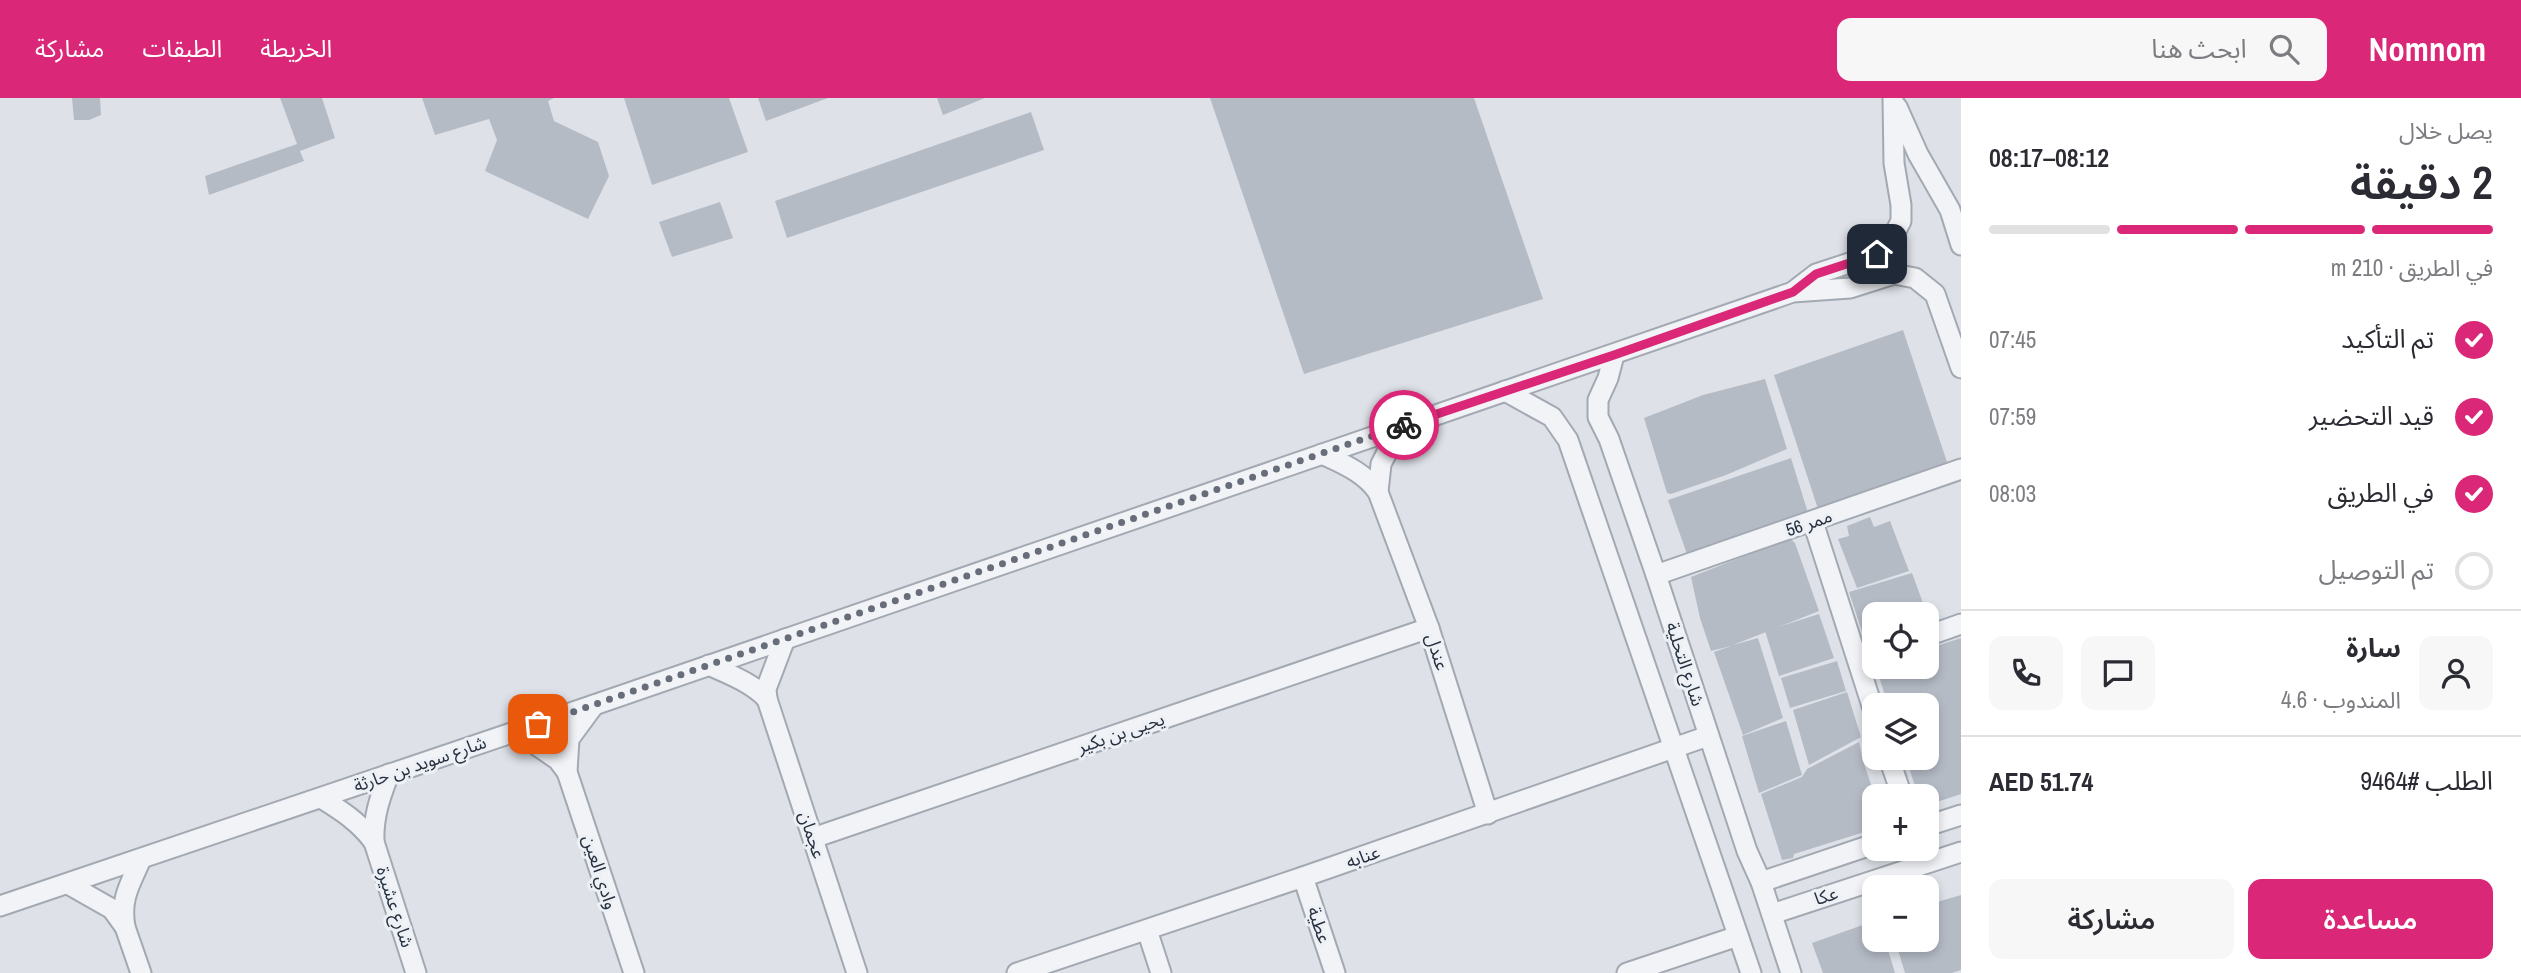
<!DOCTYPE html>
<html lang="ar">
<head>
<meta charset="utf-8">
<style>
	body { margin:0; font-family:"Archivo Narrow","Noto Sans Arabic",sans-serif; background:#f7f7f7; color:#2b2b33; direction:rtl; height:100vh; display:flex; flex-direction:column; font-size:26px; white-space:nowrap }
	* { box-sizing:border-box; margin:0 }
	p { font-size:23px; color:#7c7c81 }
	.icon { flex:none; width:38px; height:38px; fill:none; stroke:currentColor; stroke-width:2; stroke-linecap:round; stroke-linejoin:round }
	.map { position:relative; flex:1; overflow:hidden; direction:ltr }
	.side { display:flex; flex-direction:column; background:#fff; width:560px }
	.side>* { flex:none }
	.tools { position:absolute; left:1862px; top:504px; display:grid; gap:14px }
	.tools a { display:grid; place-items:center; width:77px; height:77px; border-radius:14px; background:#fff; box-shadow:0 4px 10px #0003; font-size:35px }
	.pin { position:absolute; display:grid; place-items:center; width:60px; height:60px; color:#fff; margin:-30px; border-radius:14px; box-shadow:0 4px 10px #0006 }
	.courier { position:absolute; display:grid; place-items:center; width:70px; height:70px; margin:-35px; border:5px solid #db2777; border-radius:50%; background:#fff; color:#222; box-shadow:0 2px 9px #0007 }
	.head em { font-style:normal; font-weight:600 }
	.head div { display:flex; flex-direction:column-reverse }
	.head { display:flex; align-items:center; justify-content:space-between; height:119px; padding:0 28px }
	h1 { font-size:46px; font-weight:600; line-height:52px }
	.bar { display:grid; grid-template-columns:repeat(4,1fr); gap:10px 7px; align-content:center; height:84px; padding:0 28px }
	.bar i { height:9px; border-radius:5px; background:#e1e1e2 }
	.bar .current { background:#db2777 }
	.bar p { grid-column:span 4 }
	.line { display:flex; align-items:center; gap:18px; padding:0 28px; border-top:2px solid #e1e1e2 }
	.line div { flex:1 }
	.round { display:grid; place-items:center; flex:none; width:74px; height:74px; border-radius:14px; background:#f7f7f7 }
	ol { padding:0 28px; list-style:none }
	li { display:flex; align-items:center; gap:21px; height:77px }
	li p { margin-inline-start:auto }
	li .icon { padding:7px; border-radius:50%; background:#db2777; color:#fff; stroke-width:4 }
	li:last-child { color:#7c7c81 }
	li i { width:38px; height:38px; border:4px solid #e1e1e2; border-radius:50% }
	.button { display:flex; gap:14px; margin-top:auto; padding:14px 28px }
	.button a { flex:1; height:80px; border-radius:14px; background:#db2777; color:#fff; font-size:28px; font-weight:600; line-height:80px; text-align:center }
	.button a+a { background:#f7f7f7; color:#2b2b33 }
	header { display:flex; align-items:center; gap:42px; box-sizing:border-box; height:98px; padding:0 35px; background:#db2777; color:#fff }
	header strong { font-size:33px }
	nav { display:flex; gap:38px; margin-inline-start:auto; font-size:24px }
	.search { width:490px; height:63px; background:#f7f7f7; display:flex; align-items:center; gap:18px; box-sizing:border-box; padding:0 24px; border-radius:14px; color:#7c7c81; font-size:26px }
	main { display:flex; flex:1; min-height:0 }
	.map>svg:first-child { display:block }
	.building { fill:#b5bbc5 }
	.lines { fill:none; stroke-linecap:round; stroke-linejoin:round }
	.minor-casing { stroke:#a3a9b2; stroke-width:23 }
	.minor { stroke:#f1f3f6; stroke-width:19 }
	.done { stroke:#676e7a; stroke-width:7; stroke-dasharray:0 12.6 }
	.route { stroke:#db2777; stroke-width:9 }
	.labels { text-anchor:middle; stroke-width:6; stroke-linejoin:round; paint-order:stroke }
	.street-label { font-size:18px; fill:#27303f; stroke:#edf1f6 }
</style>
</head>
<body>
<header>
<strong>Nomnom</strong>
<div class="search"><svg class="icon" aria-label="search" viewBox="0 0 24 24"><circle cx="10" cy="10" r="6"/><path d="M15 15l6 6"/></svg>ابحث هنا</div>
<nav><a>الخريطة</a><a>الطبقات</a><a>مشاركة</a></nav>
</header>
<main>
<section class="side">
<div class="head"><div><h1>2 دقيقة</h1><p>يصل خلال</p></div><em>08:12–08:17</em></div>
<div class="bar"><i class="current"></i><i class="current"></i><i class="current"></i><i></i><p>في الطريق · 210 m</p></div>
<ol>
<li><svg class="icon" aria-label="check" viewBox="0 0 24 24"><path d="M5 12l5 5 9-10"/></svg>تم التأكيد<p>07:45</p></li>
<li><svg class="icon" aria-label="check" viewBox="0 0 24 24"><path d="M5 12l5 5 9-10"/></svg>قيد التحضير<p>07:59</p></li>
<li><svg class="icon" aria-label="check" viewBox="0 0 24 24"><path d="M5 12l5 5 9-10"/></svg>في الطريق<p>08:03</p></li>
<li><i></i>تم التوصيل</li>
</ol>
<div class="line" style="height:126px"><a class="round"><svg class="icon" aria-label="person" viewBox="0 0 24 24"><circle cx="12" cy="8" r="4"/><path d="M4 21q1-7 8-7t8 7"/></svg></a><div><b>سارة</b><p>المندوب · 4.6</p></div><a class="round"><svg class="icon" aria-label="chat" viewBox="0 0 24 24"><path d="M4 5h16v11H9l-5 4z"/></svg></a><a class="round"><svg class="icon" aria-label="phone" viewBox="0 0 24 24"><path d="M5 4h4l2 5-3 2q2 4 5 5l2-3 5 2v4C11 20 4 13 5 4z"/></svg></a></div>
<div class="line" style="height:91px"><div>الطلب #9464</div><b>AED 51.74</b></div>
<div class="button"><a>مساعدة</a><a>مشاركة</a></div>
</section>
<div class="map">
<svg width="1961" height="875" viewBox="0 0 1961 875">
	<rect width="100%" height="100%" fill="#dee2e8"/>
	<g class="building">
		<polygon points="72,0 100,0 101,17 89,22 74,22"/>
		<polygon points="280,0 322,0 335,40 300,53 304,63 209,97 205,78 297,46"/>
		<polygon points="422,0 554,0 548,3 554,23 598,44 609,78 588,121 485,73 497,42 489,21 435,37"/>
		<polygon points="624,0 729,0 748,54 652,87"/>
		<polygon points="758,0 828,0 766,23"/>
		<polygon points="937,0 985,0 943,17"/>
		<polygon points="1210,0 1474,0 1543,201 1304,276"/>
		<polygon points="1031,14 1044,52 787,140 775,103"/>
		<polygon points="720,104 733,140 672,159 659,124"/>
		<polygon points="1903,232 1949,370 1818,411 1774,277"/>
		<polygon points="1765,281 1787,351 1726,377 1671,396 1667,395 1644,320 1703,297"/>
		<polygon points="1791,360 1809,418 1689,462 1668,402"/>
		<polygon points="1870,419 1874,429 1890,423 1909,473 1857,490 1838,441 1849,438 1847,428"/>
		<polygon points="1790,440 1795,445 1819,513 1733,547 1758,540 1783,620 1743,637 1714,554 1731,548 1711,553 1700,520 1691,479"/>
		<polygon points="1912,475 1930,524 1927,529 1927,516 1874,516 1874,547 1867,549 1849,494"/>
		<polygon points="1819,516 1834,560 1779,578 1765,533"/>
		<polygon points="1961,540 1961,696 1931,706 1927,704 1927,698 1918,698 1906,660 1927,660 1927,607 1888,607 1876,569 1927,569 1927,551"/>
		<polygon points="1837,563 1846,593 1790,610 1781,580"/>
		<polygon points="1847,594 1861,639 1809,667 1793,612"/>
		<polygon points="1786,623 1802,677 1759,695 1742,638"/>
		<polygon points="1859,644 1863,663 1875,698 1874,731 1794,756 1793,760 1782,762 1761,696 1802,679 1807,671"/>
		<polygon points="1961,797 1961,872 1952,875 1905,875 1895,842 1927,842 1927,807"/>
		<polygon points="1874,823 1874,842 1885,842 1895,875 1823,875 1812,845"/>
	</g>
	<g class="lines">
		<g class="minor-casing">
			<g id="minor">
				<polyline points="1897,9 1918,56 1950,112 1961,147"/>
				<polyline points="1794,193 1816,176 1877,156 1890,144 1901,123 1901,107 1894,65 1893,0"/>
				<polyline points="1614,257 1608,280 1598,302 1598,319 1609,341 1656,477 1747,753 1761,784 1791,875"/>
				<polyline points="1505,293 1552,319 1568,342 1751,875"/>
				<path d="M 1322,356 C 1343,366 1364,374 1378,394 L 1381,366 L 1400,329"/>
				<polyline points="1378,394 1429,530 1488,716"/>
				<polyline points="1813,424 1874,614"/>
				<polyline points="1656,477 1961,371"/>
				<polyline points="1927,538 1961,526"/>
				<path d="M 709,567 C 730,577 751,584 767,601 L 766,591 L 785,541"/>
				<polyline points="767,601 857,875"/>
				<polyline points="594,607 569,641 567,674 634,875"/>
				<polyline points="516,633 558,662 567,674"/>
				<polyline points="1889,660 1902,698"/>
				<path d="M 321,700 C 342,713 359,724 374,744 C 373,719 380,699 389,676"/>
				<polyline points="1927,728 1961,717"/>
				<polyline points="813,740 1429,530"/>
				<polyline points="374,744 416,875"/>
				<polyline points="1303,779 1335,875"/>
				<polyline points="1761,784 1874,746"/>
				<path d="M 68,786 L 112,811 L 125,829 C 120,800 130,787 141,761"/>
				<polyline points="0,808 594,607 1793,194 1850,190 1894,176 1915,180 1935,196 1961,270"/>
				<polyline points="1772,816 1961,754"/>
				<polyline points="125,829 141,875"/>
				<polyline points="1147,832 1161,875"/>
				<polyline points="1017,875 1303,779 1708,638"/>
				<polyline points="1627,875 1738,838"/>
			</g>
		</g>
		<use href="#minor" class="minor"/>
	</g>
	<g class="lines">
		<polyline class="done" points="538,626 1404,327"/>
		<polyline class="route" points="1404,327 1614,257 1793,194 1816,176 1877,156"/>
	</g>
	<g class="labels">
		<g class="street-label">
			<text transform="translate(1809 425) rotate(-19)" y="6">ممر 56</text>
			<text transform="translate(1437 554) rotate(72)" y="6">عندل</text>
			<text transform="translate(1685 566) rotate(72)" y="6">شارع التحلية</text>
			<text transform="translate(1121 635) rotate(-19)" y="6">يحيى بن بكير</text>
			<text transform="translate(420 666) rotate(-19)" y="6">شارع سويد بن حارثة</text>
			<text transform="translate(812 737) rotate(72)" y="6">عجمان</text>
			<text transform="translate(1363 759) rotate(-19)" y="6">عنابه</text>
			<text transform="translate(600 774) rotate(72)" y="6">وادي العين</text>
			<text transform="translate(1826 798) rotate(-18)" y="6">عكا</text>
			<text transform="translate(395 809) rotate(72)" y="6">شارع عشيرة</text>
			<text transform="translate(1319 827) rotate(71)" y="6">عطية</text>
		</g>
	</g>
</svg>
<div class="tools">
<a><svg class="icon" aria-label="locate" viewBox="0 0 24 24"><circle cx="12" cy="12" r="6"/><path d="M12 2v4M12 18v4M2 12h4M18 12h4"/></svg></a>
<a><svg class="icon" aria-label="layers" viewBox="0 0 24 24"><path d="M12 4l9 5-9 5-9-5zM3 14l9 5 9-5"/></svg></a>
<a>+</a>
<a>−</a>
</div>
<div class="pin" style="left:538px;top:626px;background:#ea580c"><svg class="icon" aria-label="bag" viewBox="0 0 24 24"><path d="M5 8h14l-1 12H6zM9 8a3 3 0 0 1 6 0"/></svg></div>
<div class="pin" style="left:1877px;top:156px;background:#1f2937"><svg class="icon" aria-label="home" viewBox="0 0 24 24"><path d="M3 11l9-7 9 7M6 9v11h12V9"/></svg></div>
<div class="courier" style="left:1404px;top:327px"><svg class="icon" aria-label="bike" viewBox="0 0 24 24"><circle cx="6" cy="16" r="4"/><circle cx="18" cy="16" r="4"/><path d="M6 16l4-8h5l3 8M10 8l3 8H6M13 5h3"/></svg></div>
</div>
</main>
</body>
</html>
